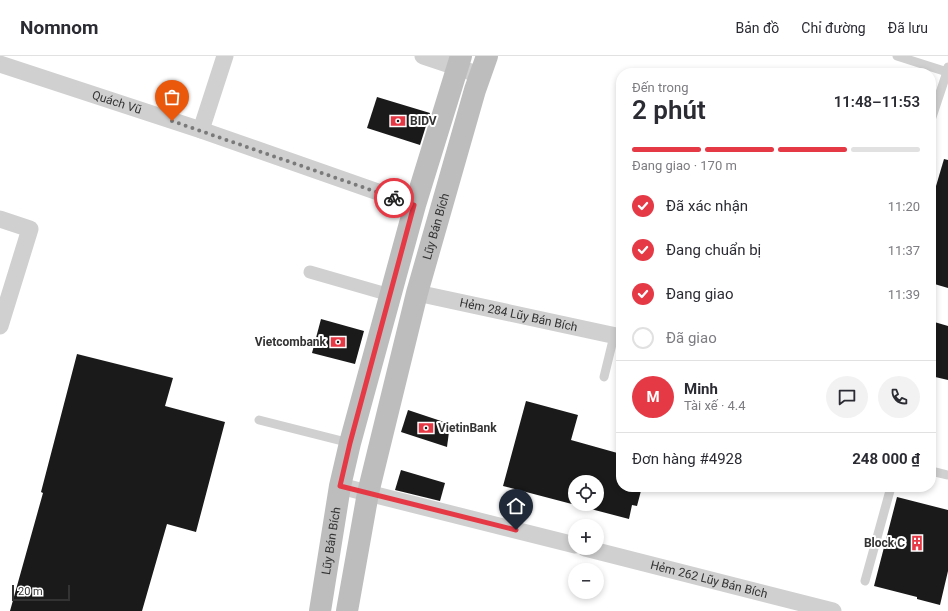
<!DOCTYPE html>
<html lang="vi">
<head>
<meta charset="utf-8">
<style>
	body { margin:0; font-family:Roboto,sans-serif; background:#f2f2f3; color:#2b2b33; height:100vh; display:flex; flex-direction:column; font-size:15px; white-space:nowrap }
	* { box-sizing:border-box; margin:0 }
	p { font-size:13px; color:#7c7c81 }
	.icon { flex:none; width:22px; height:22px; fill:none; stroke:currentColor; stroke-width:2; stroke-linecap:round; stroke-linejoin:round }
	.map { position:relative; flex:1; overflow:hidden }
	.panel { position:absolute; left:616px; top:12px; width:320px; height:424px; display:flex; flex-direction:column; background:#fff; border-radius:16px; box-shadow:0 2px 6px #0003 }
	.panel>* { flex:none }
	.tools { position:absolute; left:568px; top:419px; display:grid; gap:8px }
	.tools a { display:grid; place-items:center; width:36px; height:36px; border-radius:50%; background:#fff; box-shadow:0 2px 6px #0003; font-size:20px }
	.scale { position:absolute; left:12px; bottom:10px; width:58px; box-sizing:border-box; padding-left:4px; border:2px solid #333; border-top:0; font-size:11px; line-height:14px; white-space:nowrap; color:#333; -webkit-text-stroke:3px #fff; paint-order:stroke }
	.pin { position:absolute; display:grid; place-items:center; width:34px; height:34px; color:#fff; margin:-41px -17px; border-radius:50% 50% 50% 0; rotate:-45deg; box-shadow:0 0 4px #0007 }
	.pin .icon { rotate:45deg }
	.courier { position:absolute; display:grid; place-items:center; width:40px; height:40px; margin:-20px; border:3px solid #e63946; border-radius:50%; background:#fff; color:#222; box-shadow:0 1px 5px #0007 }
	.overview em { font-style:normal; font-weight:600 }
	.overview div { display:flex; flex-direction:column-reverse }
	.overview { display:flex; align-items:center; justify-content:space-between; height:68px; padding:0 16px }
	h1 { font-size:26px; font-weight:600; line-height:30px }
	.bar { display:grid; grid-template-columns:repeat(4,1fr); gap:6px 4px; align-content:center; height:48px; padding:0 16px }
	.bar i { height:5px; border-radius:3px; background:#e1e1e2 }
	.bar .selected { background:#e63946 }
	.bar p { grid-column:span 4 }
	.line { display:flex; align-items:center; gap:10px; padding:0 16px; border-top:1px solid #e1e1e2 }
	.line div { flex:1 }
	.round { display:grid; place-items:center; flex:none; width:42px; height:42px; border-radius:21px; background:#f2f2f3 }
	ol { padding:0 16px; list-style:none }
	li { display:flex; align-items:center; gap:12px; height:44px }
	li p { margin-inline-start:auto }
	li .icon { padding:4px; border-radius:50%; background:#e63946; color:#fff; stroke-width:4 }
	li:last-child { color:#7c7c81 }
	li i { width:22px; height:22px; border:2px solid #e1e1e2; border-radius:50% }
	header { display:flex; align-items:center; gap:24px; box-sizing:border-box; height:56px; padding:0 20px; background:#fff; border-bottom:1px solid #e1e1e2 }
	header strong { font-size:19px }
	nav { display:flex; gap:22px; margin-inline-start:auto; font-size:14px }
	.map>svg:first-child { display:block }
	.building { fill:#1a1a1a; fill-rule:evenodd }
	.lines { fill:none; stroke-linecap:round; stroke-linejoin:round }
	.service { stroke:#d0d0d0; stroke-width:9 }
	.pedestrian { stroke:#d0d0d0; stroke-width:13 }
	.minor { stroke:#d0d0d0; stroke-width:17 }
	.secondary { stroke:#bdbdbd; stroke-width:22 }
	.done { stroke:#7a7a7a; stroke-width:4; stroke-dasharray:0 7.2 }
	.route { stroke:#e63946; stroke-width:5 }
	.labels { text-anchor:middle; stroke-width:4; stroke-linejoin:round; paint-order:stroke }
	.street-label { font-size:12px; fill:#333; stroke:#fff }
	.poi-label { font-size:12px; font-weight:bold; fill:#333; stroke:#fff; text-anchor:start }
</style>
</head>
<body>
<header>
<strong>Nomnom</strong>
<nav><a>Bản đồ</a><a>Chỉ đường</a><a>Đã lưu</a></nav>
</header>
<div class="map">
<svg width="948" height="555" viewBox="0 0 948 555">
	<rect width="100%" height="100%" fill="#fff"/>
	<g class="building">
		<polygon points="377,41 430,57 420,89 367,72"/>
		<polygon points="944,103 948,104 948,232 931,227 931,147"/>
		<polygon points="321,263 364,275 355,308 312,297"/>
		<polygon points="931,265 948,270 948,324 931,320"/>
		<polygon points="77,298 173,322 165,350 225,366 196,476 167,468 142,555 10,555 43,437 41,436"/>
		<path d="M 526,345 L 578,359 L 571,384 L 621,398 L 621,431 L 642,431 L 637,450 L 632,449 L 629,463 L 503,430 ZM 575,426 L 597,426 L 597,448 L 575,448 Z"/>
		<polygon points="408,354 450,368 447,391 401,376"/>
		<polygon points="401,414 445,427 440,445 395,434"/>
		<polygon points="897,441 948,454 948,515 940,549 917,543 917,541 874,530"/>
	</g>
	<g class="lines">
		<g class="service">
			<polyline points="897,0 947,16 948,11"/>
			<polyline points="931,64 947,16"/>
			<polyline points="604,321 614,280"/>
			<polyline points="259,364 350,387"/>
			<polyline points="931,415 948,419"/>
			<polyline points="865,525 891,431"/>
		</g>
		<polyline class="pedestrian" points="310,216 390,239"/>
		<g class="minor">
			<polyline points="423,0 480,19"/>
			<path id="s1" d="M 0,8 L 201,74 L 415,149"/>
			<polyline points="201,74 225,0"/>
			<polyline points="0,163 30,173 0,270"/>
			<path id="s2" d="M 417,237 L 621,281"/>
			<polyline points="340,430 575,489"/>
			<path id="s3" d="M 585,492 L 833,555"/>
		</g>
		<g class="secondary">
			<path id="s4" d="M 320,555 L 340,430 L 350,387 L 415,149 L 461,0"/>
			<path id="s5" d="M 347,555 L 368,437 L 417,237 L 475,34 L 487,0"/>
		</g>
	</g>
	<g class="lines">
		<polyline class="done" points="172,65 394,142"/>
		<polyline class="route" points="394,142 414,149 350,387 340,430 516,474"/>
	</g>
	<defs>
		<g id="bank-bare" transform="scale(1.2)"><path d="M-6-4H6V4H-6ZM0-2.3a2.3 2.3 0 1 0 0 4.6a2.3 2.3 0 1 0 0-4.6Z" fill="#e63946" stroke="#fff" stroke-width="2.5" paint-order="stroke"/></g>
		<g id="building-bare" transform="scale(1.2)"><path d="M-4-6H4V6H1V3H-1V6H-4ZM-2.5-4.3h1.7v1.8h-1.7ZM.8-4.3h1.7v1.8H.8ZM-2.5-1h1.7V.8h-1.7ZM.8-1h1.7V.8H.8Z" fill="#e63946" stroke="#fff" stroke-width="2.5" paint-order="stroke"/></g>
	</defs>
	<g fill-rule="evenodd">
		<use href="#bank-bare" x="398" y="65"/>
		<use href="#bank-bare" x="338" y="286"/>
		<use href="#bank-bare" x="426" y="372"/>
		<use href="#building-bare" x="917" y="487"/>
	</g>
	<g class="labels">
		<g class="street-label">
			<text dy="4" stroke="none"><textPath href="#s1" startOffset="123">Quách Vũ</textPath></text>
			<text dy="4" stroke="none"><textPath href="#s5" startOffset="395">Lũy Bán Bích</textPath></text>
			<text dy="4" stroke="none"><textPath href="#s2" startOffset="104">Hẻm 284 Lũy Bán Bích</textPath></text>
			<text dy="4" stroke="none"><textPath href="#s4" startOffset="71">Lũy Bán Bích</textPath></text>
			<text dy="4" stroke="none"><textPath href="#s3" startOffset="128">Hẻm 262 Lũy Bán Bích</textPath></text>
		</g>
		<g class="poi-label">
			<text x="410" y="69">BIDV</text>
			<text x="326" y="290" text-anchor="end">Vietcombank</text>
			<text x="438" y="376">VietinBank</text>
			<text x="905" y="491" text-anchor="end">Block C</text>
		</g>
	</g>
</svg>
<div class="tools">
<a><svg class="icon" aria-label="locate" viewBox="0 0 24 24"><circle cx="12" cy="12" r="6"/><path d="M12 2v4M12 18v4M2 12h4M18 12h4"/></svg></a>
<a>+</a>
<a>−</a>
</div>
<div class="scale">20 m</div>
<div class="pin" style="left:172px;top:65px;background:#ea580c"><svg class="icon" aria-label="bag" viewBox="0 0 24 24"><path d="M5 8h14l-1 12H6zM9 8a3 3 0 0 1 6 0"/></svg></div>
<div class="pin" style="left:516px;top:474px;background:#1f2937"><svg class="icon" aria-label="home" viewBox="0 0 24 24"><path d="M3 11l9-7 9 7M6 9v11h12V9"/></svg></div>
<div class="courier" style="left:394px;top:142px"><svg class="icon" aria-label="bike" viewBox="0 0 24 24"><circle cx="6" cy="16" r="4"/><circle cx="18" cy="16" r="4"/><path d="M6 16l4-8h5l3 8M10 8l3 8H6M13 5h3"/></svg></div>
<section class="panel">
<div class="overview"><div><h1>2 phút</h1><p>Đến trong</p></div><em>11:48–11:53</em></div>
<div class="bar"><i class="selected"></i><i class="selected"></i><i class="selected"></i><i></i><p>Đang giao · 170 m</p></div>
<ol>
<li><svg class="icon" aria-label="check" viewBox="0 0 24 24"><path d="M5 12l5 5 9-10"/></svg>Đã xác nhận<p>11:20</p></li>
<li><svg class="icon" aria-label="check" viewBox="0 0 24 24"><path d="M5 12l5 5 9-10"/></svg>Đang chuẩn bị<p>11:37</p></li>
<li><svg class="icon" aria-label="check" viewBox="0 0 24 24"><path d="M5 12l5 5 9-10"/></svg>Đang giao<p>11:39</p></li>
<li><i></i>Đã giao</li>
</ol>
<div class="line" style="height:72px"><b class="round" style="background:#e63946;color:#fff">M</b><div><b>Minh</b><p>Tài xế · 4.4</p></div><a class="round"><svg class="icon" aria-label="chat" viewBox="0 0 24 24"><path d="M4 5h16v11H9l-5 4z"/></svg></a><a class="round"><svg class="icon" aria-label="phone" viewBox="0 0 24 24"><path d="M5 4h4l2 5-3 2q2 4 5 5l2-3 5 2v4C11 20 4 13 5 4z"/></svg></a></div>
<div class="line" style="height:52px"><div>Đơn hàng #4928</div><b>248 000 ₫</b></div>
</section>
</div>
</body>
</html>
